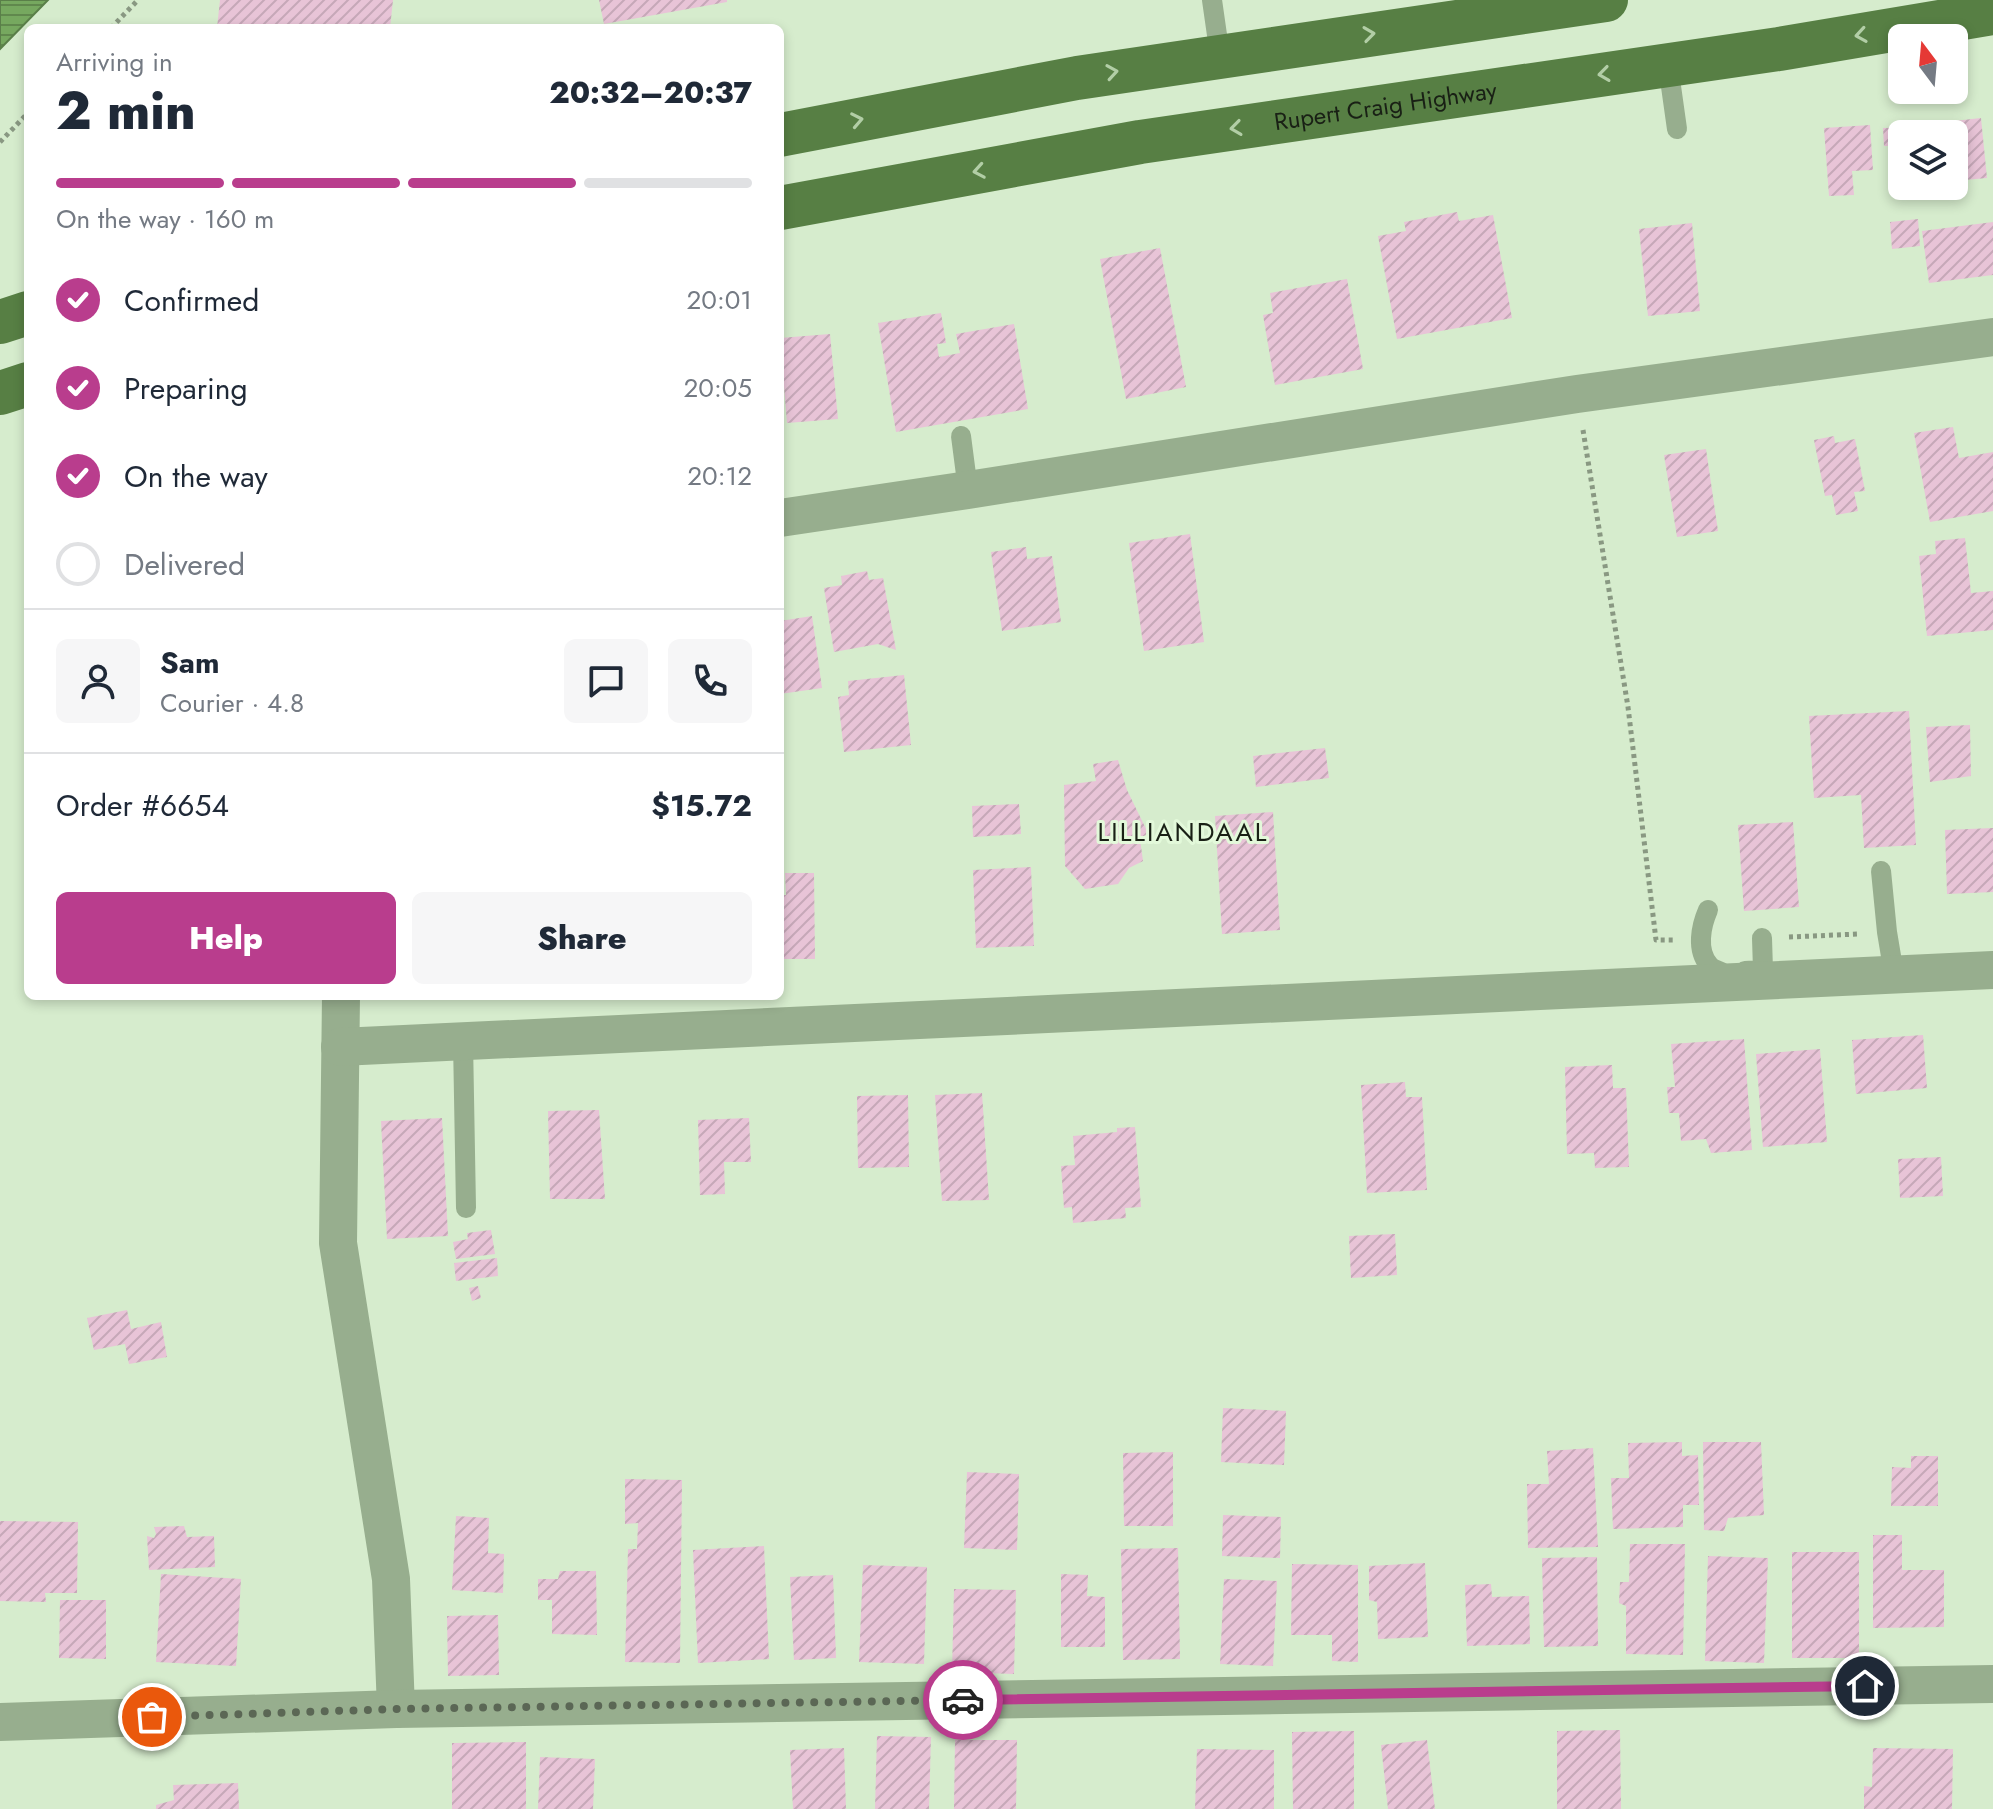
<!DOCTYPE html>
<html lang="en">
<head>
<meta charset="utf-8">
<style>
	body { margin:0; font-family:Jost,sans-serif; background:#f6f6f7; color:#1f2937; height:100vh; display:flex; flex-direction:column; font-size:30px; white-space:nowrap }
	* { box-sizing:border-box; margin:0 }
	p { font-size:26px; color:#747a83 }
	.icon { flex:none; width:44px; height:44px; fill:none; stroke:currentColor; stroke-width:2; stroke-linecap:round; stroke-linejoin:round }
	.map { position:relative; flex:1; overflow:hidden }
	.details { position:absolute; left:24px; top:24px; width:760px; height:976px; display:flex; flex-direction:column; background:#fff; border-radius:12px; box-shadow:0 4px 12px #0003 }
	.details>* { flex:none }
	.needle { width:52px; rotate:344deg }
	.controls { position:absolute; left:1888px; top:24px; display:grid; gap:16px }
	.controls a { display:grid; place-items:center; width:80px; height:80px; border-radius:12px; background:#fff; box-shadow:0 4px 12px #0003; font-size:40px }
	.pin { position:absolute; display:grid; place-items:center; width:68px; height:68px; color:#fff; margin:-34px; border:4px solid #fff; border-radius:50%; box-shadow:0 2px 8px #0007 }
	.courier { position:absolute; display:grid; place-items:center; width:80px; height:80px; margin:-40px; border:6px solid #b93d8d; border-radius:50%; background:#fff; color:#222; box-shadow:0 2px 10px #0007 }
	.headline em { font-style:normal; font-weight:800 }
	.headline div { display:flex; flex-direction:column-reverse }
	.headline { display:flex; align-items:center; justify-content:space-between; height:136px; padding:0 32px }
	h1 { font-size:52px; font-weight:800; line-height:60px }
	.bar { display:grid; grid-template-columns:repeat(4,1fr); gap:12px 8px; align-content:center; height:96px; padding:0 32px }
	.bar i { height:10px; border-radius:6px; background:#e0e1e3 }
	.bar .selected { background:#b93d8d }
	.bar p { grid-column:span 4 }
	.line { display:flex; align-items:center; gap:20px; padding:0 32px; border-top:2px solid #e0e1e3 }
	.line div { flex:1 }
	.round { display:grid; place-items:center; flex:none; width:84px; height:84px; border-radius:12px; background:#f6f6f7 }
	ol { padding:0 32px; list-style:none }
	li { display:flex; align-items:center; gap:24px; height:88px }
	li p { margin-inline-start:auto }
	li .icon { padding:8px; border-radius:50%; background:#b93d8d; color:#fff; stroke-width:4 }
	li:last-child { color:#747a83 }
	li i { width:44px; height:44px; border:4px solid #e0e1e3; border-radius:50% }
	.primary-button { display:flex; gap:16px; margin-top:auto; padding:16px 32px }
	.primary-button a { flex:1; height:92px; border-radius:12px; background:#b93d8d; color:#fff; font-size:32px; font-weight:800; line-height:92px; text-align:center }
	.primary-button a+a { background:#f6f6f7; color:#1f2937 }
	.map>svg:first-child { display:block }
	.water { fill:url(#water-rules); stroke:#5a7f49; stroke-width:2 }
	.building { fill:url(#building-hatch) }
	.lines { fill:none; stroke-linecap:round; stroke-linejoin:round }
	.path { stroke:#899882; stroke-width:5; stroke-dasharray:4 4; stroke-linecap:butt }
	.service { stroke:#97ae8e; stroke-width:20 }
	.minor { stroke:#97ae8e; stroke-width:38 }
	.primary { stroke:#577f44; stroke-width:44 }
	.oneway { stroke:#b2cea6 }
	.done { stroke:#5b6755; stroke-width:8; stroke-dasharray:0 14.4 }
	.route { stroke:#b93d8d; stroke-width:10 }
	.labels { text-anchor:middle; stroke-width:6; stroke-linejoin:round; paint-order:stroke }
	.street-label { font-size:24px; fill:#192015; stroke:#e3f9da }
	.neighbourhood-label { font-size:26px; letter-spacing:2px; fill:#192015; stroke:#e3f9da }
</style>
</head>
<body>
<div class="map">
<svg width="1993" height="1809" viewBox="0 0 1993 1809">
	<defs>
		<pattern id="water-rules" width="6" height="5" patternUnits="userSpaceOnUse" patternTransform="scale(2)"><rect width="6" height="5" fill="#76a85f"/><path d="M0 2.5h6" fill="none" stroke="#60884d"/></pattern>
		<pattern id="building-hatch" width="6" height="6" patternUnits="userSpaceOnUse" patternTransform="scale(2)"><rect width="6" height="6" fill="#e8c4d7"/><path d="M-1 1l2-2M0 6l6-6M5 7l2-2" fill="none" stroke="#c6a8b8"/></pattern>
	</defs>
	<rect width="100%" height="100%" fill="#d6eccd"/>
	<polygon class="water" points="0,0 48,0 0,49"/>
	<g class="building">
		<polygon points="220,0 393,0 390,28 217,28"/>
		<polygon points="599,0 727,0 727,2 604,24"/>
		<polygon points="1981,118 1987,178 1954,181 1954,134 1937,134 1936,123"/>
		<polygon points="1870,125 1873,170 1852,171 1854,195 1829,196 1824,128"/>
		<polygon points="1925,127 1925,134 1902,134 1902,146 1884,146 1883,128"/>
		<polygon points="1902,166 1902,186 1910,186 1910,190 1891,191 1890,167"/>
		<polygon points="1457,212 1459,221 1493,215 1512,318 1397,339 1378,236 1406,231 1404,222"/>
		<polygon points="1918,219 1920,246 1892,249 1890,222"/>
		<polygon points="1993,222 1993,275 1929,283 1922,231"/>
		<polygon points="1692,223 1700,311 1648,316 1639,229"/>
		<polygon points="1160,248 1186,387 1126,399 1100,259"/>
		<polygon points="1347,279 1363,369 1275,385 1263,315 1273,313 1270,293"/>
		<polygon points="941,313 946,343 937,344 939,357 960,353 956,334 1014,324 1028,409 896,432 878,323"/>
		<polygon points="830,334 838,419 787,423 780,338"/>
		<polygon points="1953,427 1959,458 1993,452 1993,511 1930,522 1914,433"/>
		<polygon points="1834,436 1835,443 1855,439 1865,491 1854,492 1858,511 1836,515 1832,495 1825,496 1814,440"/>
		<polygon points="1706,449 1718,531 1677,537 1664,455"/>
		<polygon points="1190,534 1204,642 1144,651 1129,543"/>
		<polygon points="1965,538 1971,593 1993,591 1993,630 1927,636 1919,556 1936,554 1935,541"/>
		<polygon points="1026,547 1027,559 1052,556 1061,622 1002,631 991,552"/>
		<polygon points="867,571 869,580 883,578 896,650 878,644 834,652 824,588 842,585 841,576"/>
		<polygon points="812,616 822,688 780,694 780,621"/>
		<polygon points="904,675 911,745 844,752 838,697 849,695 848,681"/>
		<polygon points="1909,711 1916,845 1864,848 1861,795 1814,798 1809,716"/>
		<polygon points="1970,725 1971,776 1930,782 1926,727"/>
		<polygon points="1325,748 1329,778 1256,787 1253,756"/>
		<polygon points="1118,760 1127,790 1148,833 1140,839 1143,861 1129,868 1118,884 1085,889 1065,866 1064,785 1096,781 1093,764"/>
		<polygon points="1019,804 1021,834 973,837 972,806"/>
		<polygon points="1273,812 1280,930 1222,934 1215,816"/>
		<polygon points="1793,822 1799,907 1744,911 1738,825"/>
		<polygon points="1993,828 1993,892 1947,894 1945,830"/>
		<polygon points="1031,867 1034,946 976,948 973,870"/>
		<polygon points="785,873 814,873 815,959 780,959 780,895 786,895"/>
		<polygon points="1923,1035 1927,1088 1856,1094 1852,1040"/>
		<polygon points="1744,1039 1752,1150 1711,1153 1706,1139 1681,1141 1679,1113 1669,1113 1667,1087 1675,1087 1671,1044"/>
		<polygon points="1820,1049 1827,1142 1763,1147 1756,1054"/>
		<polygon points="1612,1065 1613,1088 1626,1088 1629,1167 1595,1168 1594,1153 1567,1154 1565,1067"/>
		<polygon points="1405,1082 1406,1097 1422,1097 1427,1190 1367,1193 1361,1085"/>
		<polygon points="982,1093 989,1200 942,1201 935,1095"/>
		<polygon points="908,1095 909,1167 858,1168 857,1096"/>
		<polygon points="599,1110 605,1199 550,1199 548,1111"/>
		<polygon points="442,1118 448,1236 387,1239 381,1121"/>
		<polygon points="749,1118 751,1162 724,1162 725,1194 700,1195 698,1120"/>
		<polygon points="1135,1127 1141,1207 1125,1208 1126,1218 1073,1223 1072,1207 1064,1208 1061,1166 1075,1165 1073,1136 1117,1132 1117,1128"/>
		<polygon points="1941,1157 1943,1196 1900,1198 1898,1159"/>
		<polygon points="491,1230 495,1254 456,1259 453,1242 468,1239 467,1233"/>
		<polygon points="1395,1234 1397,1275 1351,1278 1349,1236"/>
		<polygon points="497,1258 498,1276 456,1281 454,1263"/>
		<polygon points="478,1286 481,1298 472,1301 469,1288"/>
		<polygon points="127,1310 131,1329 161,1322 167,1357 129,1364 125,1344 94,1350 87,1318"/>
		<polygon points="1223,1408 1286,1411 1284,1465 1221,1462"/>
		<polygon points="1682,1442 1682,1456 1698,1455 1699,1505 1683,1505 1683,1527 1613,1529 1611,1478 1629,1478 1628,1443"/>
		<polygon points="1703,1442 1761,1442 1764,1515 1728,1518 1724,1531 1704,1530"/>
		<polygon points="1593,1448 1598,1547 1528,1548 1527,1484 1549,1484 1547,1451"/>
		<polygon points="1173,1452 1173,1526 1124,1526 1123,1453"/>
		<polygon points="1911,1456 1938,1456 1938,1506 1891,1506 1892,1467 1911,1468"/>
		<polygon points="967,1472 1019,1474 1017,1550 964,1548"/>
		<polygon points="625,1479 682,1480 680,1663 625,1662 628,1549 637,1549 638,1523 625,1524"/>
		<polygon points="1223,1515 1281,1517 1280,1558 1222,1556"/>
		<polygon points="456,1516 489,1518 488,1553 504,1554 503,1593 452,1590"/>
		<polygon points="0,1521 78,1522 77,1593 45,1593 46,1602 0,1601"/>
		<polygon points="184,1526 187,1537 214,1536 215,1567 149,1570 147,1536 154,1538 156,1534 154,1527"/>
		<polygon points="1873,1535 1902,1535 1902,1570 1944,1570 1944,1627 1873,1628"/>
		<polygon points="1630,1544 1685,1544 1683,1655 1626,1654 1626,1606 1619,1603 1620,1582 1629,1582"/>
		<polygon points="764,1546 769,1659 698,1663 693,1550"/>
		<polygon points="1178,1548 1180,1659 1123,1660 1121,1549"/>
		<rect x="1792" y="1552" width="67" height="106"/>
		<polygon points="1708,1556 1768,1558 1764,1663 1705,1661"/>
		<polygon points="1597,1557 1598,1646 1544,1647 1542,1558"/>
		<polygon points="1425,1563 1428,1637 1378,1639 1377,1602 1369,1600 1369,1566"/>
		<polygon points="1292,1564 1358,1565 1358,1662 1332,1661 1332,1635 1291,1635"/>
		<polygon points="863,1565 927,1567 924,1664 859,1662"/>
		<polygon points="560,1571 596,1571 597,1635 552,1634 552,1600 538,1600 538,1579 558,1579"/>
		<polygon points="161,1574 241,1579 236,1666 156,1662"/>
		<polygon points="1061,1574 1088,1575 1087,1596 1105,1597 1105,1647 1061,1647"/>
		<polygon points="833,1575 836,1658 794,1660 790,1577"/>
		<polygon points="1224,1579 1277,1581 1273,1666 1220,1664"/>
		<polygon points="1491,1584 1492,1597 1529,1596 1530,1644 1467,1646 1465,1585"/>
		<polygon points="954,1589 1016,1590 1014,1674 952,1672"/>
		<polygon points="60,1600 106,1600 106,1659 59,1658"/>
		<polygon points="498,1615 499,1675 448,1676 447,1616"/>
		<polygon points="1620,1730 1621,1809 1557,1809 1557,1731"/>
		<polygon points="1354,1731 1354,1809 1293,1809 1292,1732"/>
		<polygon points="877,1736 931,1737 929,1809 875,1809"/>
		<polygon points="955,1740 1017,1740 1016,1809 954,1809"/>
		<polygon points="1427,1740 1435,1809 1388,1809 1381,1745"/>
		<polygon points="526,1742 526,1809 452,1809 452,1743"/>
		<polygon points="844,1748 846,1809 793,1809 790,1750"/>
		<polygon points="1873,1748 1953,1749 1952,1809 1864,1809 1864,1786 1872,1787"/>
		<polygon points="1197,1749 1274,1750 1274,1809 1195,1809"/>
		<polygon points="540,1757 595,1759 593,1809 538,1809"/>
		<polygon points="238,1783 239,1809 156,1809 156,1805 174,1800 173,1785"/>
	</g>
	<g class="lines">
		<g class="path">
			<polyline points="111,28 138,0"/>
			<polyline points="0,142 28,113"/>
			<polyline points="1583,430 1628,707 1656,940 1675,940"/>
			<polyline points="1789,937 1859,934"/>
		</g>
		<g class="service">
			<polyline points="1212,0 1220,56"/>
			<polyline points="1668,65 1677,129"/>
			<polyline points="961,436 968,490"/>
			<polyline points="1881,871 1887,932 1894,974"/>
			<path d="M 1708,910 C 1701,926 1696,950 1709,965 C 1712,969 1717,970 1721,972 L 1721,984"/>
			<polyline points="1745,971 1763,970 1762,938"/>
			<polyline points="463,1041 466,1208"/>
		</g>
		<g class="minor">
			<polyline points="780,518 968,490 1577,394 1993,337"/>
			<polyline points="341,996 338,1243 391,1579 396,1709"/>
			<polyline points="340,1047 1993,970"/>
			<polyline points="0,1722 396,1709 1993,1684"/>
		</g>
		<g class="primary">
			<polyline points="780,135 1077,78 1606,0"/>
			<path id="s1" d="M 780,208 L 1140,142 L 1779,49 L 1993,13"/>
			<polyline points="0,322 28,313"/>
			<polyline points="0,393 28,384"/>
		</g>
	</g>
	<defs><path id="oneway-chevron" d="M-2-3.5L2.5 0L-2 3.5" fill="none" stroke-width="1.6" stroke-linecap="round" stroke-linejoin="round" transform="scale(2)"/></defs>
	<g class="oneway">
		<use href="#oneway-chevron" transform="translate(1369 34) rotate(-8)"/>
		<use href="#oneway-chevron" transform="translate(1861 35) rotate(171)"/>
		<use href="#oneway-chevron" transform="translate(1112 72) rotate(-9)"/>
		<use href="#oneway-chevron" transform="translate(1604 74) rotate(172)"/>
		<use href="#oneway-chevron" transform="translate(857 120) rotate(-11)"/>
		<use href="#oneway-chevron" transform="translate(1236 128) rotate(172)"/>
		<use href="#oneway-chevron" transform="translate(979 171) rotate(170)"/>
	</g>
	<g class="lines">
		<polyline class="done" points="152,1717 396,1709 963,1700"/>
		<polyline class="route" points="963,1700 1865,1686"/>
	</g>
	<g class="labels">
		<g class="street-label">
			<text dy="8" stroke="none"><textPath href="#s1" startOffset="614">Rupert Craig Highway</textPath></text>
		</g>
		<g class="neighbourhood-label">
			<text x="1183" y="841">LILLIANDAAL</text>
		</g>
	</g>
</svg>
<div class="controls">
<a><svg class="needle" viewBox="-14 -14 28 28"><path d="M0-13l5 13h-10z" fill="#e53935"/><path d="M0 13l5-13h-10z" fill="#747a83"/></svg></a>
<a><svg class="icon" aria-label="layers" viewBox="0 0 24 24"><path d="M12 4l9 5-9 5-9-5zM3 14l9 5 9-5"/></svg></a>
</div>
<div class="pin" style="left:152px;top:1717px;background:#ea580c"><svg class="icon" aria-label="bag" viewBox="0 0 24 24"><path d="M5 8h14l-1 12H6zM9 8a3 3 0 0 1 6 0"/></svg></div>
<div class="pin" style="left:1865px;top:1686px;background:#1f2937"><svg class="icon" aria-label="home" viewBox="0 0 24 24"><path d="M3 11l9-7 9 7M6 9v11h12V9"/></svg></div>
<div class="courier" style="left:963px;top:1700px"><svg class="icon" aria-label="car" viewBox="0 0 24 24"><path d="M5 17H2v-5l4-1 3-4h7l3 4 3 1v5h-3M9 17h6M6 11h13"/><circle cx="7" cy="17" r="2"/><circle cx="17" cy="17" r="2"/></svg></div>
<section class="details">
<div class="headline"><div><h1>2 min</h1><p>Arriving in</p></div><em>20:32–20:37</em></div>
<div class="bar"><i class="selected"></i><i class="selected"></i><i class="selected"></i><i></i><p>On the way · 160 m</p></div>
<ol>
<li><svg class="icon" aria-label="check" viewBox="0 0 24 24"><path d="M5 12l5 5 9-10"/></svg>Confirmed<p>20:01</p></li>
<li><svg class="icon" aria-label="check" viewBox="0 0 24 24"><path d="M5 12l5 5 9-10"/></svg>Preparing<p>20:05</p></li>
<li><svg class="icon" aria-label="check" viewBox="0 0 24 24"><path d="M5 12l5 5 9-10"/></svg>On the way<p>20:12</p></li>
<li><i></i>Delivered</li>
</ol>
<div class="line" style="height:144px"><a class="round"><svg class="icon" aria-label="person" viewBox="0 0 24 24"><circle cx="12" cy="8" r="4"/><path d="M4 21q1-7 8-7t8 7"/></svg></a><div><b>Sam</b><p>Courier · 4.8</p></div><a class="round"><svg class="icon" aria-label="chat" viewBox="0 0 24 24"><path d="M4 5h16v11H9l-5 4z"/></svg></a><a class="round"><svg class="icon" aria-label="phone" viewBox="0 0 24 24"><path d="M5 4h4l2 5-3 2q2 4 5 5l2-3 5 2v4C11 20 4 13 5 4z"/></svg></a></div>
<div class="line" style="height:104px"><div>Order #6654</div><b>$15.72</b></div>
<div class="primary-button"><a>Help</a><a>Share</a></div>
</section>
</div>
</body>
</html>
